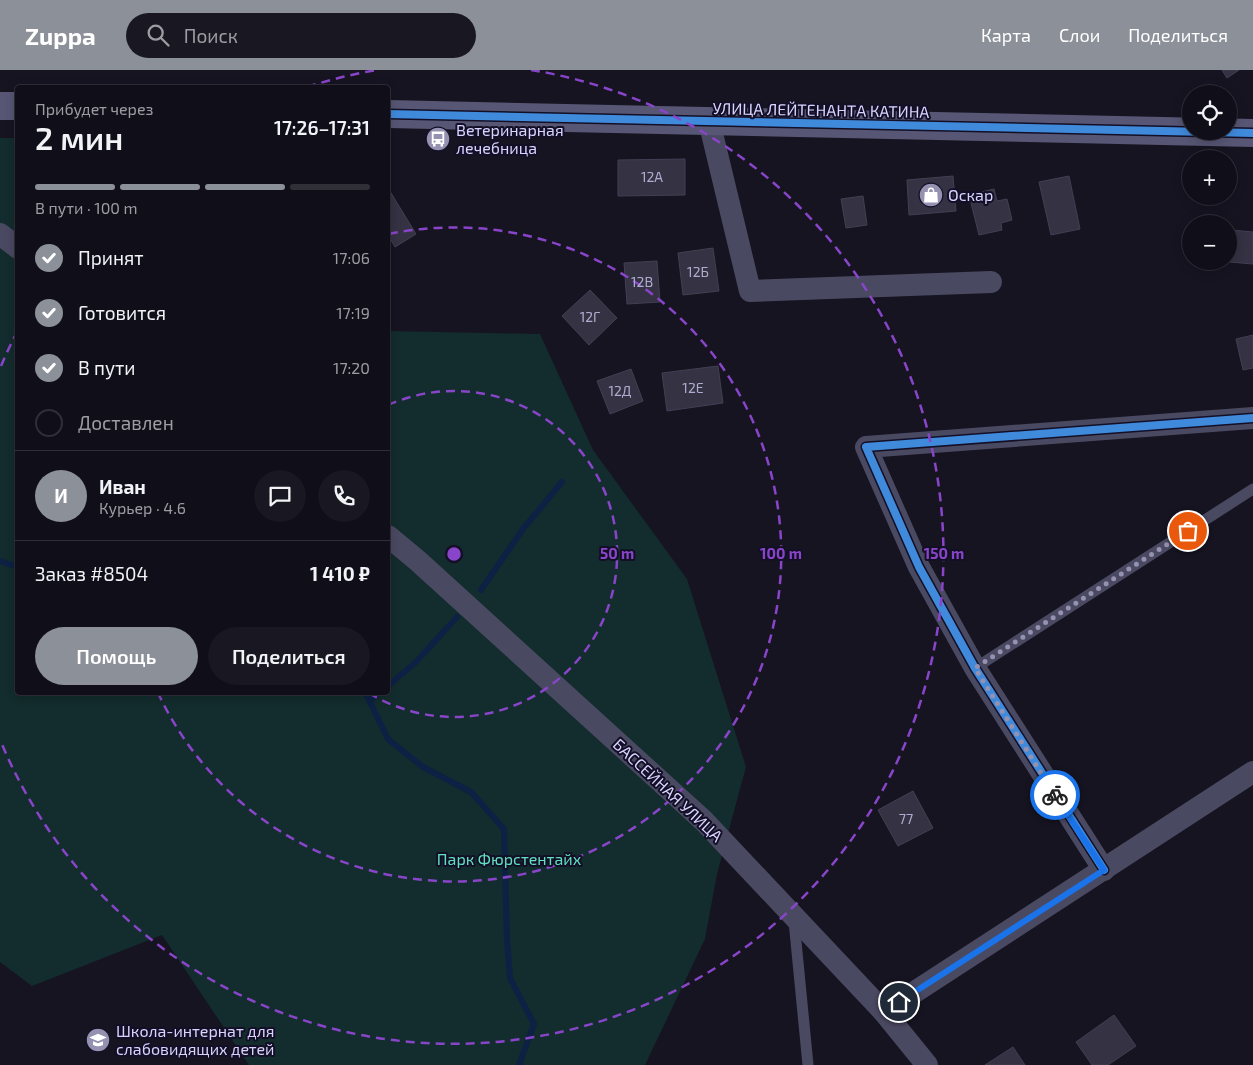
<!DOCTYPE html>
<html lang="ru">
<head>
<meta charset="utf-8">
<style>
	body { margin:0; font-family:"Exo 2",sans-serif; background:#191822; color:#f1f3f6; height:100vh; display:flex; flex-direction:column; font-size:19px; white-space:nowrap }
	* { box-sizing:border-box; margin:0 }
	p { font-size:16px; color:#9c9ca2 }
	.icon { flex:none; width:28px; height:28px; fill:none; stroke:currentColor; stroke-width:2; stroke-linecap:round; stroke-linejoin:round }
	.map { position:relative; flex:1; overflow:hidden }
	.side { position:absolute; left:15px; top:15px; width:375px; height:610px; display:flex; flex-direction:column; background:#100f19; border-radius:5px; box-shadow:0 2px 12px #0003,0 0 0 1px #302f38 }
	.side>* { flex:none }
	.tools { position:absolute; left:1182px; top:15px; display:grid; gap:10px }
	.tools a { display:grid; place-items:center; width:55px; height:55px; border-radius:50%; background:#100f19; box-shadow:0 2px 12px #0003,0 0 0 1px #302f38; font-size:25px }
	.pin { position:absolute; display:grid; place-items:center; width:42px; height:42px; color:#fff; margin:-21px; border:2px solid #fff; border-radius:50%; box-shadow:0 1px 5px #0007 }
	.courier { position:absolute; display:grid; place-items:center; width:50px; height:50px; margin:-25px; border:4px solid #1a73e8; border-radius:50%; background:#fff; color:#222; box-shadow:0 1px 6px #0007 }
	.summary em { font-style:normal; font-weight:600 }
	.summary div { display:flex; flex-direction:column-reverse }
	.summary { display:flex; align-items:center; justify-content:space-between; height:85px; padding:0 20px }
	h1 { font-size:32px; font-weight:600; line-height:38px }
	.bar { display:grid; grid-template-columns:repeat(4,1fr); gap:8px 5px; align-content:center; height:60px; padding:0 20px }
	.bar i { height:6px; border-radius:4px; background:#302f38 }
	.bar .current { background:#8c9099 }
	.bar p { grid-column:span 4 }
	.line { display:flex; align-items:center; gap:12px; padding:0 20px; border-top:1px solid #302f38 }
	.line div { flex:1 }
	.round { display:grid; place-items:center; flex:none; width:52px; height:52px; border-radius:26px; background:#191822 }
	ol { padding:0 20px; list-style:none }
	li { display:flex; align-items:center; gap:15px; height:55px }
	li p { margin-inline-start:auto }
	li .icon { padding:5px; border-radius:50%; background:#8c9099; color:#fff; stroke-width:4 }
	li:last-child { color:#9c9ca2 }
	li i { width:28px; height:28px; border:2px solid #302f38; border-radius:50% }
	.button { display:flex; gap:10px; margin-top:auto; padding:10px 20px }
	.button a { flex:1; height:58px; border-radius:30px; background:#8c9099; color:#fff; font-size:20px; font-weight:600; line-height:58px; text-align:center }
	.button a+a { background:#191822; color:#f1f3f6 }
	header { display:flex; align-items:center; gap:30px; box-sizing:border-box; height:70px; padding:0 25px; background:#8c9099; color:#fff }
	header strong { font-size:24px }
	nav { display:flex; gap:28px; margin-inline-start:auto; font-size:18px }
	.search { width:350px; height:45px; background:#191822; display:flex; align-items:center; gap:12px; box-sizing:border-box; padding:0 18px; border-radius:28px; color:#9c9ca2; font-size:19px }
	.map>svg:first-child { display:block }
	.green { fill:#132c2d }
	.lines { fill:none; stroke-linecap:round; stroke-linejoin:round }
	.stream { stroke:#0d2144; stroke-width:6 }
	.building { fill:#343243; stroke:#433f54 }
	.lane { stroke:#4a4962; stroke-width:11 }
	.street { stroke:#4a4962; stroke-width:22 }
	.secondary { stroke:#575674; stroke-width:28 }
	.cycleway-casing { stroke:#130f26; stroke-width:11 }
	.cycleway { stroke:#408adc; stroke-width:8 }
	.done { stroke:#9591b1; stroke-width:5; stroke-dasharray:0 9 }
	.route { stroke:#1a73e8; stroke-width:6 }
	.ring { fill:none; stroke:#8945c9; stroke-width:2.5; stroke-dasharray:9 6 }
	.labels { text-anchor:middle; stroke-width:4; stroke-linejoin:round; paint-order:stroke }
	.number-label { font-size:14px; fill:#b0acd0 }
	.street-label { font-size:16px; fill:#d9d4ff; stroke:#130f26 }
	.poi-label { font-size:16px; fill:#d9d4ff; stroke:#130f26; text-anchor:start }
	.park-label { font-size:16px; fill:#5fe0c0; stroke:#130f26 }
	.centre { fill:#8945c9; stroke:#130f26; stroke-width:2.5 }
	.ring-label { font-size:15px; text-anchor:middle; font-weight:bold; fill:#8945c9; stroke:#130f26; stroke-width:4; stroke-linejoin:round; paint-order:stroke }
</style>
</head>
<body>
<header>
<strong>Zuppa</strong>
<div class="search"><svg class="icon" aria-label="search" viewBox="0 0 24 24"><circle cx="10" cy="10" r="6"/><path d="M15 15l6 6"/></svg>Поиск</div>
<nav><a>Карта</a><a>Слои</a><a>Поделиться</a></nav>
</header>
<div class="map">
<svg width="1253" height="995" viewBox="0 0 1253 995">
	<rect width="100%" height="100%" fill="#161421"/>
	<polygon class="green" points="0,68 18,68 18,622 388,622 388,261 540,264 593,380 687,509 746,697 717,804 705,869 645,995 249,995 162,865 32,916 0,892"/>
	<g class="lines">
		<g class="stream">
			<polyline points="0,491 15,496 18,492"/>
			<polyline points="481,520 523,459 562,412"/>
			<polyline points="388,616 416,592 457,547"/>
			<polyline points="365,622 388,669 423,697 471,722 504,759 507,870 510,908 534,954 519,995"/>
			<polyline points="370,631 380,622"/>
		</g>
	</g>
	<g class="building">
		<polygon points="1222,0 1239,0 1227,8"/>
		<polygon points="685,89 685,125 618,126 618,90"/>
		<polygon points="953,106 956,141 909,145 907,110"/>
		<polygon points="1069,106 1080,159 1051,165 1039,112"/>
		<polygon points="388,118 416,164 395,177 388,165"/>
		<polygon points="994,119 997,131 1007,129 1012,150 1001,153 1002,160 979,165 969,125"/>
		<polygon points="863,126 867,155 846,158 841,129"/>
		<polygon points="1232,160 1253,162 1253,194 1229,192"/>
		<polygon points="713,178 719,221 683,225 678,183"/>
		<polygon points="657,191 660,232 627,234 624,193"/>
		<polygon points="590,220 617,248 589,275 562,246"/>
		<polygon points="1253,265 1253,298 1243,300 1236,269"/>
		<polygon points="718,296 723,333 667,341 662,303"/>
		<polygon points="631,299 643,331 610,344 597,311"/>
		<polygon points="913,721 933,758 898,776 878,740"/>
		<polygon points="1114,945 1136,976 1108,995 1092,995 1076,972"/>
		<polygon points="1013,977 1025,995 985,995"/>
	</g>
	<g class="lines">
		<g class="lane">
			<polyline points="975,598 1253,419"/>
			<polyline points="794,851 808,995"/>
		</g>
		<g class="street">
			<polyline points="709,51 750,221 991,212"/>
			<polyline points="0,164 18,178"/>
			<polyline points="388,466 418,491 704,751 884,942 927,995"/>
			<polyline points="1104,800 975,598 919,497 866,377 1253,348"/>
			<polyline points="884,942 1253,702"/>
		</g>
		<g class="secondary">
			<polyline points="0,36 18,36"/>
			<polyline points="388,44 1253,63"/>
		</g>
		<g class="cycleway-casing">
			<g id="cycleway">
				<polyline points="388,44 1253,63"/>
				<polyline points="1104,800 975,598 919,497 866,377 1253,348"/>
			</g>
		</g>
		<use href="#cycleway" class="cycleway"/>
	</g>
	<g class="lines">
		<polyline class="done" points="1055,725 975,598 1188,461"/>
		<polyline class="route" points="899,932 1104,800 1055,725"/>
	</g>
	<g class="ring">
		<path d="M388 335A163 163 0 1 1 369 623"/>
		<path d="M389 164A327 327 0 1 1 159 625"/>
		<path d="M1 296A490 490 0 0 1 17 262M307 17A490 490 0 0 1 377 0M531 0A490 490 0 1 1 1 672"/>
	</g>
	<defs>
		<g id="bus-disc" transform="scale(1.25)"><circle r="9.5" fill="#9591b1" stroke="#130f26"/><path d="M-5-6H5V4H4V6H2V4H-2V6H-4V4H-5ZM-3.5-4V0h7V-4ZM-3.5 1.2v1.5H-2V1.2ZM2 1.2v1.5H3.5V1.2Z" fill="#fff"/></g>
		<g id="shop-disc" transform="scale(1.25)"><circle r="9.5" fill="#9591b1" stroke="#130f26"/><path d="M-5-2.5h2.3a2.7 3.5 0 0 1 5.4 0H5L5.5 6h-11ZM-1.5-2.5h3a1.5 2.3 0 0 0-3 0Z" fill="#fff"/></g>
		<g id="school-disc" transform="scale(1.25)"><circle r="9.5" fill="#9591b1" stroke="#130f26"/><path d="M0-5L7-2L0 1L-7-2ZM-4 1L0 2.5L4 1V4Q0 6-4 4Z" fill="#fff"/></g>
	</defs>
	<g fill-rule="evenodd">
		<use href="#bus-disc" x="438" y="69"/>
		<use href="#shop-disc" x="931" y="125"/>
		<use href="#school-disc" x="98" y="970"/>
	</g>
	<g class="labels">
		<g class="number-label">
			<text x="652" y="112">12А</text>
			<text x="698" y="207">12Б</text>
			<text x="642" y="217">12В</text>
			<text x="590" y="252">12Г</text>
			<text x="693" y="323">12Е</text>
			<text x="620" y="326">12Д</text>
			<text x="906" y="754">77</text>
		</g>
		<g class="street-label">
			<text transform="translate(821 40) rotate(1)" y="6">УЛИЦА ЛЕЙТЕНАНТА КАТИНА</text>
			<text transform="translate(668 720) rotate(43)" y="6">БАССЕЙНАЯ УЛИЦА</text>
		</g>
		<g class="poi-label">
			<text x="456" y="66">Ветеринарная<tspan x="456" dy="18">лечебница</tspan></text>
			<text x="948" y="131">Оскар</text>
			<text x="116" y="967">Школа-интернат для<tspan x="116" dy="18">слабовидящих детей</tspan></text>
		</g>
		<g class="park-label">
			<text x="509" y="795">Парк Фюрстентайх</text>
		</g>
	</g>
	<circle cx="454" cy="484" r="8" class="centre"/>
	<g class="ring-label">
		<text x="617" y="489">50 m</text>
		<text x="781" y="489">100 m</text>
		<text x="944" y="489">150 m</text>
	</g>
</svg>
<div class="tools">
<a><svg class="icon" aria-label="locate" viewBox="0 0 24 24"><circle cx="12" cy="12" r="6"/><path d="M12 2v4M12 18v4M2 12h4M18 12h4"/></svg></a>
<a>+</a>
<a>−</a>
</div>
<div class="pin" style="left:1188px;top:461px;background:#ea580c"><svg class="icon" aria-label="bag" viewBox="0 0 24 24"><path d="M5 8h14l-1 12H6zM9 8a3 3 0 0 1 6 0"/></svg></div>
<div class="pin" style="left:899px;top:932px;background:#1f2937"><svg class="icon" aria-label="home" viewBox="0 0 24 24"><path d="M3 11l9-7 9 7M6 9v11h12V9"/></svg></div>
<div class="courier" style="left:1055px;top:725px"><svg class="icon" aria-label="bike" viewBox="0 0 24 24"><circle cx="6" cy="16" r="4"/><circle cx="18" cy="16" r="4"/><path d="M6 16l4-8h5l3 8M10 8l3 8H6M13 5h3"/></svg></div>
<section class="side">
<div class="summary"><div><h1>2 мин</h1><p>Прибудет через</p></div><em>17:26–17:31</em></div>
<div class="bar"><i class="current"></i><i class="current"></i><i class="current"></i><i></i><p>В пути · 100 m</p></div>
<ol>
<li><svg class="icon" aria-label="check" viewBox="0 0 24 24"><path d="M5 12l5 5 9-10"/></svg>Принят<p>17:06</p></li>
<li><svg class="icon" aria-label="check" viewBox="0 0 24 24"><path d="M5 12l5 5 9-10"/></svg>Готовится<p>17:19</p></li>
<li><svg class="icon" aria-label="check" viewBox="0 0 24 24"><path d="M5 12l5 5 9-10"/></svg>В пути<p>17:20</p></li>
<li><i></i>Доставлен</li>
</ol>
<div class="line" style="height:90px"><b class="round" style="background:#8c9099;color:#fff">И</b><div><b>Иван</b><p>Курьер · 4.6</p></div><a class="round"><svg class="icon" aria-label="chat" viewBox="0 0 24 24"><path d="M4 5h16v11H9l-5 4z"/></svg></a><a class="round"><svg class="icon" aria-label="phone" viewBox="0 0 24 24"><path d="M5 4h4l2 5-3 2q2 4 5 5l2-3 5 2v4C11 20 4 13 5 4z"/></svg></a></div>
<div class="line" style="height:65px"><div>Заказ #8504</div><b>1 410 ₽</b></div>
<div class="button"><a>Помощь</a><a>Поделиться</a></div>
</section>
</div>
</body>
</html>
